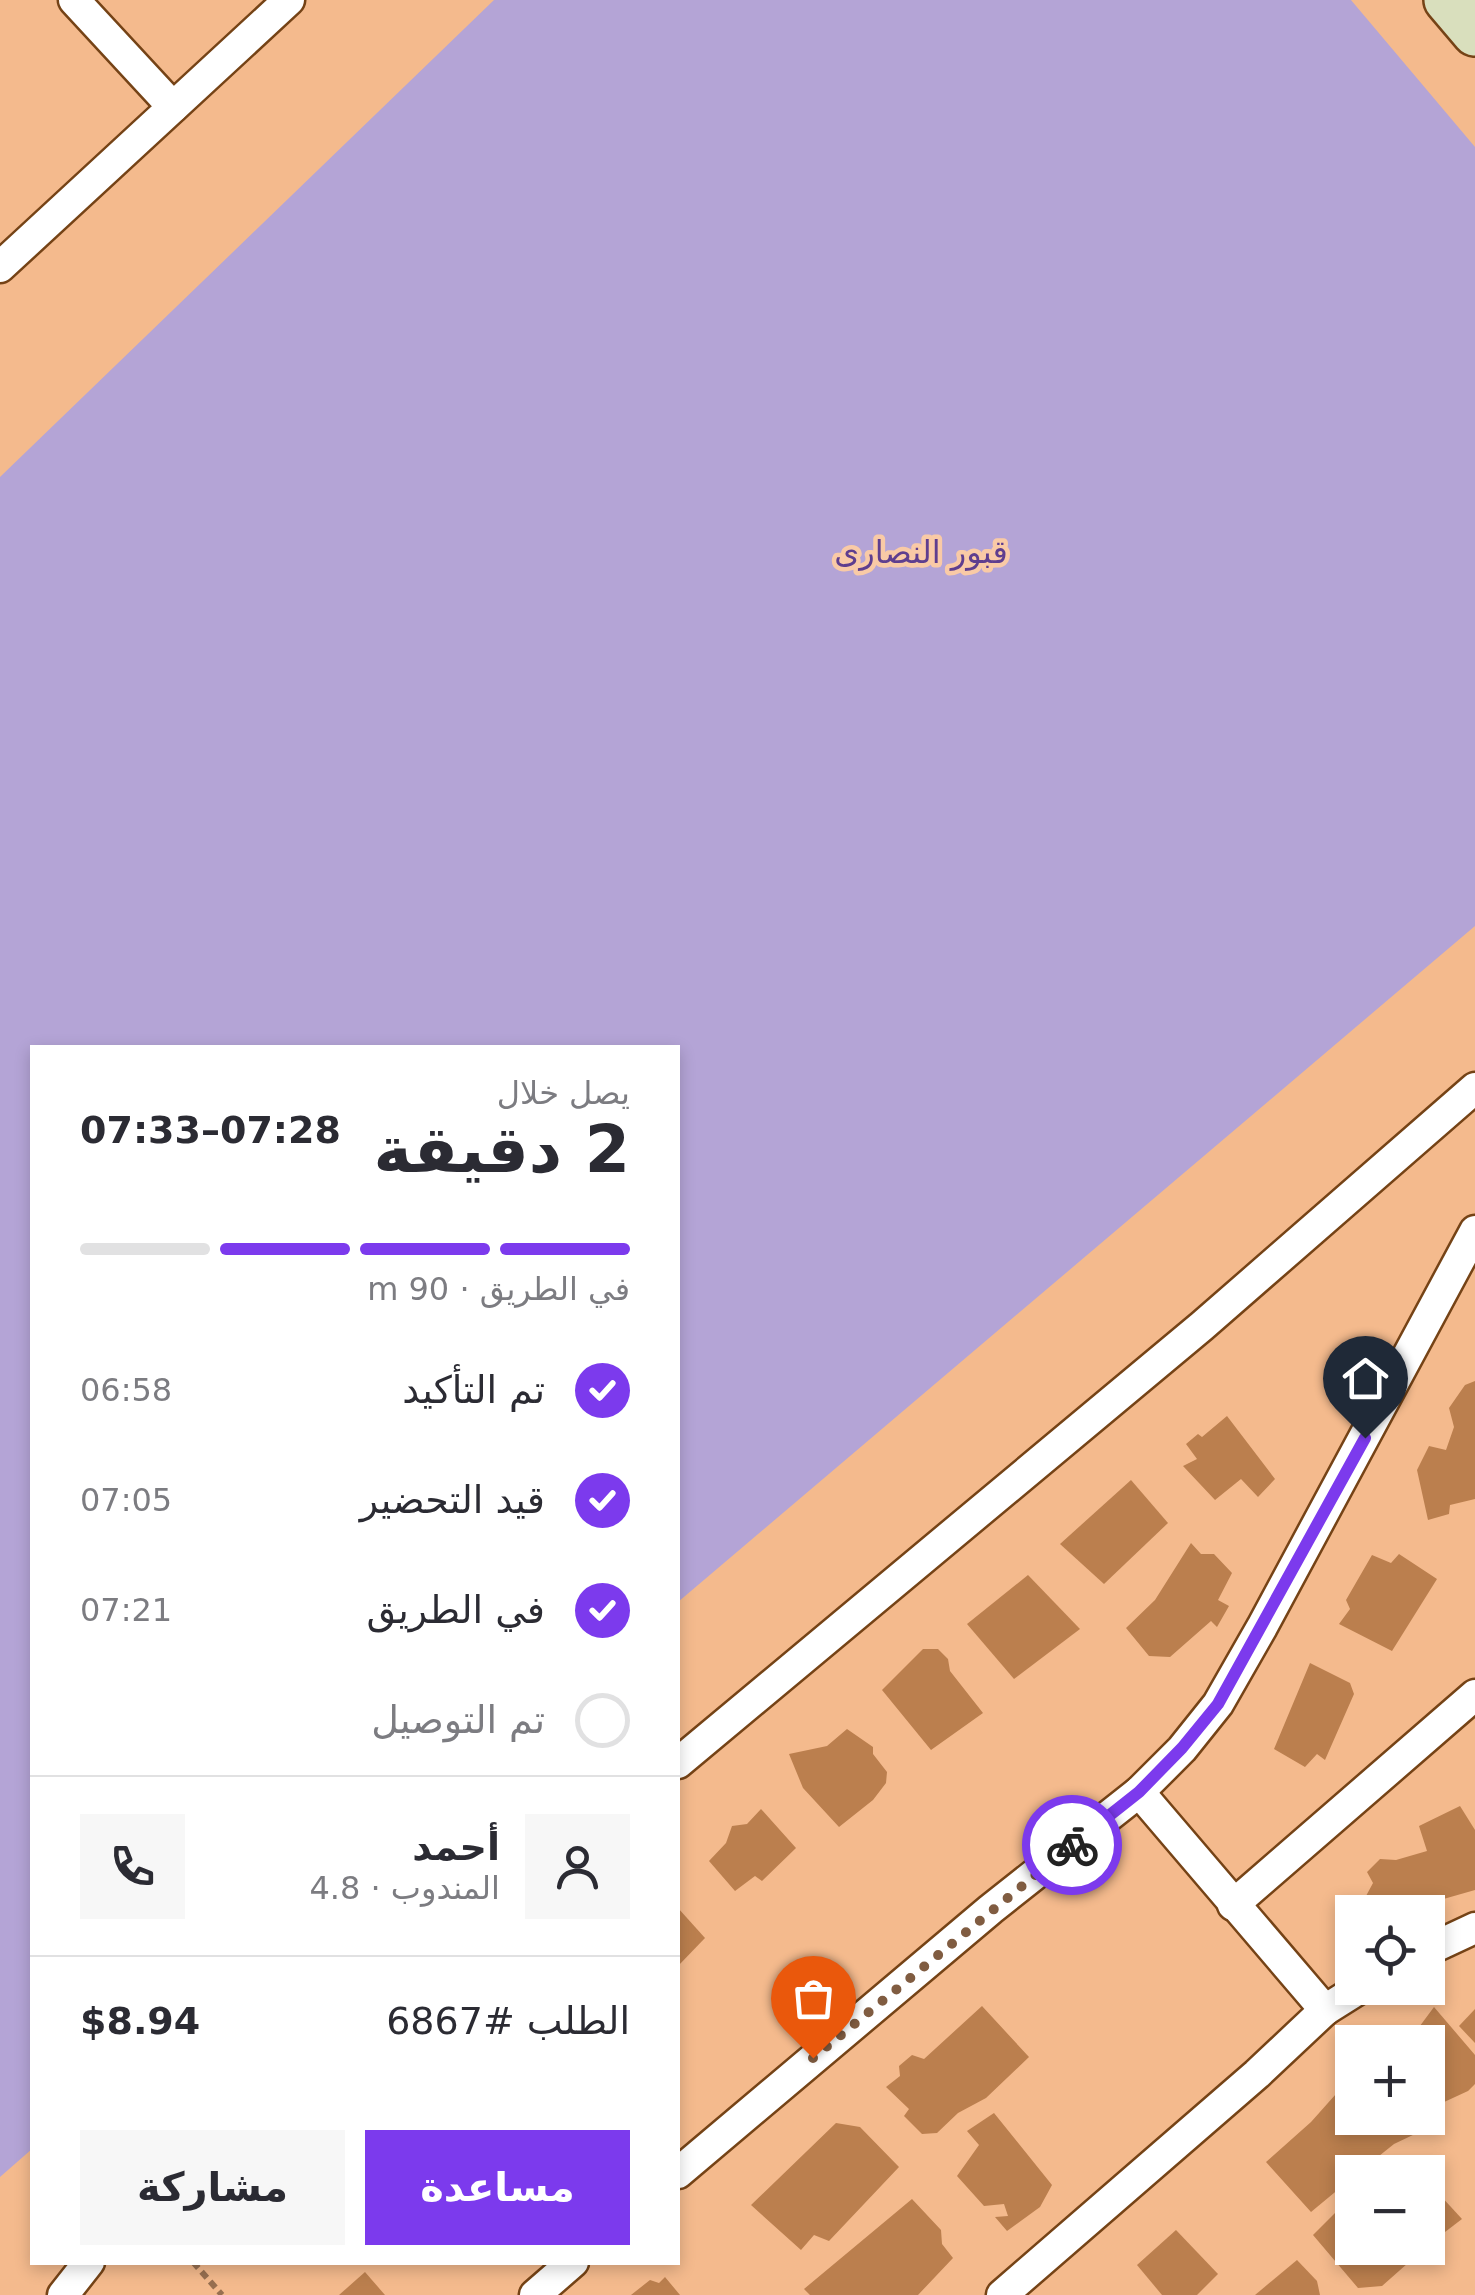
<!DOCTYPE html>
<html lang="ar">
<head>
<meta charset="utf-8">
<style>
	body { margin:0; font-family:"DejaVu Sans","Noto Sans Arabic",sans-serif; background:#f7f7f7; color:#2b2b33; direction:rtl; height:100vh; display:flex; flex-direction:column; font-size:38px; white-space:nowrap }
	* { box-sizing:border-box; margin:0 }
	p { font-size:32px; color:#7c7c81 }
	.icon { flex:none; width:55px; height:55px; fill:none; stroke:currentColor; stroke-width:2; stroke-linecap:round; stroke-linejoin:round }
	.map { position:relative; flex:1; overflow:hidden; direction:ltr }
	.side { position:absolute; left:30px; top:1045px; width:650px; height:1220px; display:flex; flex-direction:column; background:#fff; border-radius:0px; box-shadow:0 5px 15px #0003; direction:rtl }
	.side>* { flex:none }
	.tools { position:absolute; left:1335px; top:1895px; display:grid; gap:20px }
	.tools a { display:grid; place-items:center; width:110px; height:110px; border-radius:0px; background:#fff; box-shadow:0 5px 15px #0003; font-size:50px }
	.pin { position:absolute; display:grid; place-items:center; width:85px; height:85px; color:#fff; margin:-102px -42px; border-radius:50% 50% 50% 0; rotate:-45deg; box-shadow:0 0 10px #0007 }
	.pin .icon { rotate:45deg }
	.courier { position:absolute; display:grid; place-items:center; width:100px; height:100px; margin:-50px; border:8px solid #7c3aed; border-radius:50%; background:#fff; color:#222; box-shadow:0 2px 12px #0007 }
	.head em { font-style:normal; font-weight:700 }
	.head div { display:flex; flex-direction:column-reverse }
	.head { display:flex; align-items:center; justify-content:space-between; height:170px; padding:0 50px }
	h1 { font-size:65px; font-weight:700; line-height:75px }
	.bar { display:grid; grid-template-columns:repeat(4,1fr); gap:15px 10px; align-content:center; height:120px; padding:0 50px }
	.bar i { height:12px; border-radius:8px; background:#e1e1e2 }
	.bar .active { background:#7c3aed }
	.bar p { grid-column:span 4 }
	.line { display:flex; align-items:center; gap:25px; padding:0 50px; border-top:2px solid #e1e1e2 }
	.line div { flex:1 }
	.round { display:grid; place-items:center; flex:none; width:105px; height:105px; border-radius:0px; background:#f7f7f7 }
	ol { padding:0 50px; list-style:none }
	li { display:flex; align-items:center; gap:30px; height:110px }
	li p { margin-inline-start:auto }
	li .icon { padding:10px; border-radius:50%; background:#7c3aed; color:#fff; stroke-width:4 }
	li:last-child { color:#7c7c81 }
	li i { width:55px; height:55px; border:5px solid #e1e1e2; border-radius:50% }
	.primary-button { display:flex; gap:20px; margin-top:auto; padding:20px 50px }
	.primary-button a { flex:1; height:115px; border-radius:0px; background:#7c3aed; color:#fff; font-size:40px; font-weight:700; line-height:115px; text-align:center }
	.primary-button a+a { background:#f7f7f7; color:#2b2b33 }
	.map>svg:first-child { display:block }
	.green { fill:#b4a4d6 }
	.building { fill:#bb7f4e }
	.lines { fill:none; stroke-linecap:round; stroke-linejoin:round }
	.minor-casing { stroke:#754316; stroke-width:35 }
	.secondary-casing { stroke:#754316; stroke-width:50 }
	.path { stroke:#987051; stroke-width:6; stroke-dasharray:8 5; stroke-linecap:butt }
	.minor { stroke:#fff; stroke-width:30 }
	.secondary { stroke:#d9dfbd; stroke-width:45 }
	.done { stroke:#805c41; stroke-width:10; stroke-dasharray:0 18 }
	.route { stroke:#7c3aed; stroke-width:12 }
	.labels { text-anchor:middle; stroke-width:9; stroke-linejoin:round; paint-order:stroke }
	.park-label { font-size:32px; fill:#5e3e8f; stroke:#f9caa6 }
</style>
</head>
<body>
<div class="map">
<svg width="1475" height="2295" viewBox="0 0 1475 2295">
	<rect width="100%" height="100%" fill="#f4ba8d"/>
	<polygon class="green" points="494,0 1351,0 1475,147 1475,926 678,1602 678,1048 32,1048 32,2149 0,2177 0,477"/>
	<g class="building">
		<polygon points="1475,1381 1475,1499 1450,1505 1449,1514 1428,1520 1417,1470 1429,1446 1446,1450 1454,1427 1449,1408 1465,1385"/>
		<polygon points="1227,1416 1275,1479 1258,1497 1241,1479 1215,1500 1183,1466 1197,1459 1186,1444 1198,1434 1202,1437"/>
		<polygon points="1131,1480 1168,1523 1104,1584 1060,1544"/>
		<polygon points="1191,1543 1201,1554 1214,1554 1232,1573 1218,1600 1229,1606 1217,1627 1211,1621 1170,1657 1149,1656 1126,1628 1155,1600"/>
		<polygon points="1399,1554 1437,1579 1392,1651 1339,1624 1350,1609 1346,1600 1372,1555 1391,1563"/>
		<polygon points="1028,1575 1080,1629 1014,1679 967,1624"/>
		<polygon points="923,1649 938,1649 948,1659 950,1671 983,1713 931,1750 882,1690"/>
		<polygon points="1310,1663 1350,1683 1354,1694 1325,1760 1317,1754 1305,1767 1274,1749"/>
		<polygon points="847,1729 873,1747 873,1754 887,1772 886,1783 873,1800 839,1827 803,1788 789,1754 827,1746"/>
		<polygon points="1460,1806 1475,1830 1475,1890 1440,1900 1423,1898 1383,1912 1374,1912 1366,1896 1373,1883 1367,1872 1380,1859 1396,1860 1427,1851 1419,1826"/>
		<polygon points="761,1809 796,1848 762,1881 755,1876 735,1891 709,1861 726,1843 732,1826 747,1824"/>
		<polygon points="678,1908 705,1938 678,1966"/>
		<polygon points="982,2006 1029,2057 986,2098 958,2113 937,2133 922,2134 904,2116 909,2109 886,2087 900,2076 899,2066 912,2055 924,2059"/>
		<polygon points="1434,2007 1475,2055 1475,2084 1468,2091 1442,2103 1428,2084 1428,2042 1408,2042"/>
		<polygon points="1475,2009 1475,2043 1459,2026"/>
		<polygon points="1352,2076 1352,2118 1399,2118 1415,2134 1394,2144 1359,2172 1352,2172 1352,2178 1311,2212 1266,2162 1311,2122"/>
		<polygon points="994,2113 1052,2185 1040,2207 1007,2231 995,2217 1008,2216 1004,2204 984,2206 957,2176 979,2145 967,2131"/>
		<polygon points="836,2123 860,2127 899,2167 829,2241 814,2235 801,2250 751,2205"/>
		<polygon points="1428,2182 1462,2219 1428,2245"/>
		<polygon points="1352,2196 1352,2248 1425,2248 1382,2286 1358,2288 1313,2235"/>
		<polygon points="912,2199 941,2230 942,2244 953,2258 918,2295 810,2295 804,2289"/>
		<polygon points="1176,2230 1218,2274 1197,2295 1162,2295 1137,2265"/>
		<polygon points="1297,2260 1317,2281 1320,2295 1255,2295"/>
		<polygon points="365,2272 385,2295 339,2295"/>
		<polygon points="665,2277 680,2295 631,2295 650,2280 659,2283"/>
	</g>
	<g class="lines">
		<g class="minor-casing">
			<g id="minor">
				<polyline points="74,0 173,107"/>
				<polyline points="0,267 289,0"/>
				<polyline points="678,1763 1202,1326 1475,1088"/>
				<polyline points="1139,1792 1325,2010 1360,1988"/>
				<polyline points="1233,1905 1475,1695"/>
				<polyline points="1428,1950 1475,1928"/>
				<polyline points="678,2173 991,1909 1139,1792 1182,1749 1218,1704 1262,1627 1475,1231"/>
				<polyline points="63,2295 89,2262"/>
				<polyline points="535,2295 573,2262"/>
				<polyline points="1002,2295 1257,2074 1325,2010"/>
			</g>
		</g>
		<g class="secondary-casing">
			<polyline id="secondary" points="1447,0 1475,33"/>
		</g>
		<polyline class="path" points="193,2262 222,2295"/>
		<use href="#minor" class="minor"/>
		<use href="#secondary" class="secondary"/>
	</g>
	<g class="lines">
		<polyline class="done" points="813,2058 1072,1845"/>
		<polyline class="route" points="1072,1845 1139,1792 1182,1748 1218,1704 1365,1438"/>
	</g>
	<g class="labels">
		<g class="park-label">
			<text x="921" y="563">قبور النصارى</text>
		</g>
	</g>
</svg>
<div class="tools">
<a><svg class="icon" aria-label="locate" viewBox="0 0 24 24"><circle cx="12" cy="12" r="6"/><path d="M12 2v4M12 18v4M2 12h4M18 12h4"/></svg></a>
<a>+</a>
<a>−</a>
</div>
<div class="pin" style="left:813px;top:2058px;background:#ea580c"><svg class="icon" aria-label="bag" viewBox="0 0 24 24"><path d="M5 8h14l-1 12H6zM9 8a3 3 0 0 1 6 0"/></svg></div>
<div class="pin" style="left:1365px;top:1438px;background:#1f2937"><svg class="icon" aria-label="home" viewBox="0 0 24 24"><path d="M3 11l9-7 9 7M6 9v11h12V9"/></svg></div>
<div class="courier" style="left:1072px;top:1845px"><svg class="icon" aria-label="bike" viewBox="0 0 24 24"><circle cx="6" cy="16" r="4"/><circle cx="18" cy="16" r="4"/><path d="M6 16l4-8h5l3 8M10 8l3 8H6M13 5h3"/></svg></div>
<section class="side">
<div class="head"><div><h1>2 دقيقة</h1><p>يصل خلال</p></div><em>07:28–07:33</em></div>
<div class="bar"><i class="active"></i><i class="active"></i><i class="active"></i><i></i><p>في الطريق · 90 m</p></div>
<ol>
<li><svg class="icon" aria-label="check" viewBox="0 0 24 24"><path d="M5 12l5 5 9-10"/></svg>تم التأكيد<p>06:58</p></li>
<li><svg class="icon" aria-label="check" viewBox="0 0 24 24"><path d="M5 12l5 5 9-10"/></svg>قيد التحضير<p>07:05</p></li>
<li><svg class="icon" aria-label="check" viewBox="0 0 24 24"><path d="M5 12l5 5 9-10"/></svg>في الطريق<p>07:21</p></li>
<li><i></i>تم التوصيل</li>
</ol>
<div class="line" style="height:180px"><a class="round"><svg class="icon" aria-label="person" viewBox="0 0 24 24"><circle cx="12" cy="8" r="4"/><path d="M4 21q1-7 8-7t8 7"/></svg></a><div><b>أحمد</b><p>المندوب · 4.8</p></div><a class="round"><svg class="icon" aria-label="phone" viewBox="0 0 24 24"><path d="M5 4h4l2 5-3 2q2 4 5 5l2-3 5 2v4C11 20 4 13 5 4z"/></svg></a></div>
<div class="line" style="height:130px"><div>الطلب #6867</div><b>$8.94</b></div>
<div class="primary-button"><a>مساعدة</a><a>مشاركة</a></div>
</section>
</div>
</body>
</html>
